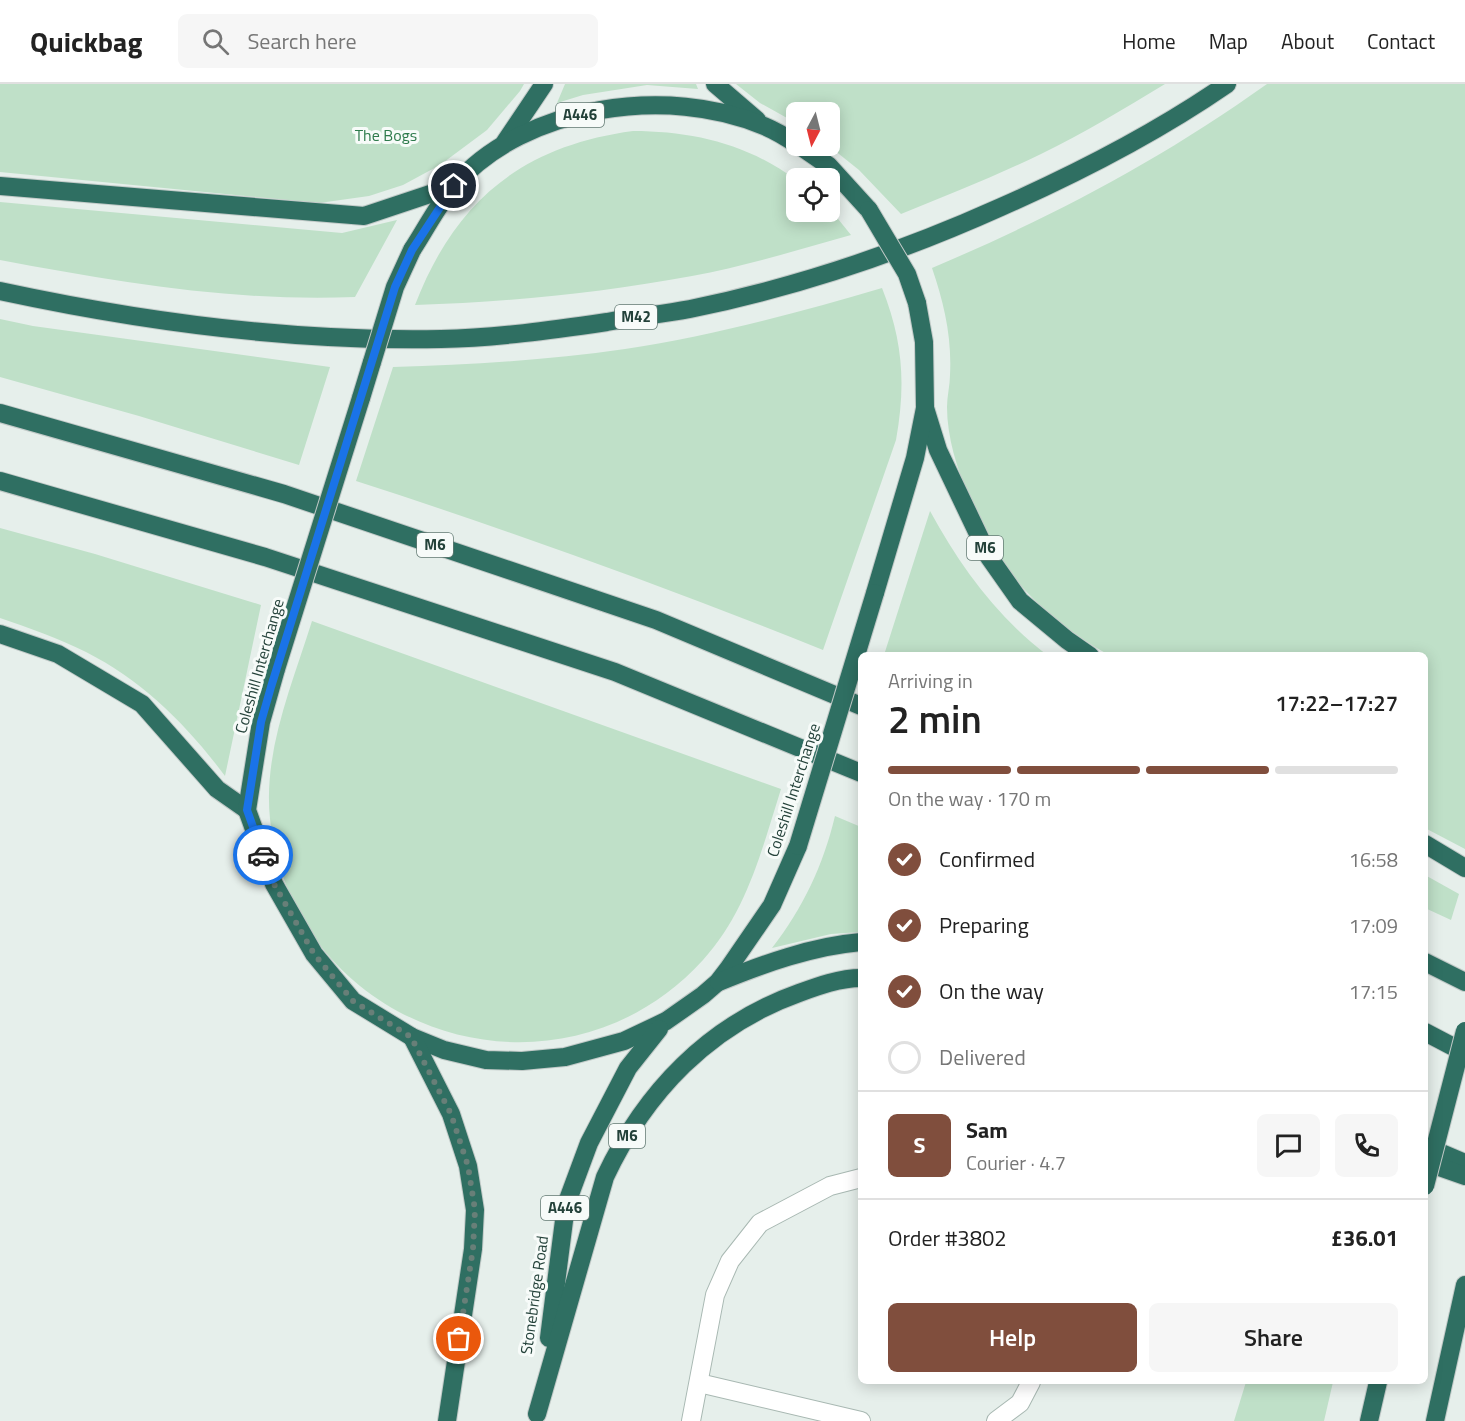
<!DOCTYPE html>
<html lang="en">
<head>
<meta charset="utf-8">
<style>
	body { margin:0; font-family:"Titillium Web",sans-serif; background:#f6f6f6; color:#222; height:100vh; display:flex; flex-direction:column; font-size:22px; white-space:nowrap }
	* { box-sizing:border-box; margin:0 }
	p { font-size:20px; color:#767676 }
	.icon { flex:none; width:33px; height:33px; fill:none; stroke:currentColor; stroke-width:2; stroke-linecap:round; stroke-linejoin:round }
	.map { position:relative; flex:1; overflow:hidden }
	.side { position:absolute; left:858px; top:568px; width:570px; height:732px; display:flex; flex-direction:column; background:#fff; border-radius:9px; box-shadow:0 3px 15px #0003 }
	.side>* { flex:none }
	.needle { width:39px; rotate:187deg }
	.tools { position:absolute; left:786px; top:18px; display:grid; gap:12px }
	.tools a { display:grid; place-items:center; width:54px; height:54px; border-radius:9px; background:#fff; box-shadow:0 3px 15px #0003; font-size:30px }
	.pin { position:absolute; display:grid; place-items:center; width:51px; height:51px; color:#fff; margin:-26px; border:3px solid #fff; border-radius:50%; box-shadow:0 2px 6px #0007 }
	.courier { position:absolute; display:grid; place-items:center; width:60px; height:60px; margin:-30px; border:4px solid #1a73e8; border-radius:50%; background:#fff; color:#222; box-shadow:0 2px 8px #0007 }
	.headline em { font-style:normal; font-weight:600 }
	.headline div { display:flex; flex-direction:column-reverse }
	.headline { display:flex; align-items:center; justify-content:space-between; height:102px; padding:0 30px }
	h1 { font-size:39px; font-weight:600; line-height:45px }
	.bar { display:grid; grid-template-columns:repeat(4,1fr); gap:9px 6px; align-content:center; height:72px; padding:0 30px }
	.bar i { height:8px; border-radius:4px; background:#e0e0e0 }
	.bar .active { background:#804e3d }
	.bar p { grid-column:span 4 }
	.line { display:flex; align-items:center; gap:15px; padding:0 30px; border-top:2px solid #e0e0e0 }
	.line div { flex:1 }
	.round { display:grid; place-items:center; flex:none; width:63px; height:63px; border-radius:9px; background:#f6f6f6 }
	ol { padding:0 30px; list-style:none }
	li { display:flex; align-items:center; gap:18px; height:66px }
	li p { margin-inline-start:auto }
	li .icon { padding:6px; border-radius:50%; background:#804e3d; color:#fff; stroke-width:4 }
	li:last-child { color:#767676 }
	li i { width:33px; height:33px; border:3px solid #e0e0e0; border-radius:50% }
	.button { display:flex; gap:12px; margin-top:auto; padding:12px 30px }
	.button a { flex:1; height:69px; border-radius:9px; background:#804e3d; color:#fff; font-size:24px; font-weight:600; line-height:69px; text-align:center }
	.button a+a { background:#f6f6f6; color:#222 }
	header { display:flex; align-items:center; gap:36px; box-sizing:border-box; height:84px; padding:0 30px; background:#fff; border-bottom:2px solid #e0e0e0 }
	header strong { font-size:28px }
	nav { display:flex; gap:33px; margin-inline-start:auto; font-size:21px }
	.search { width:420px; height:54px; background:#f6f6f6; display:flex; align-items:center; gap:15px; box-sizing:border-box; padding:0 21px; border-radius:9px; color:#767676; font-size:22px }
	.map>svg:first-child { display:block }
	.green { fill:#bfe0c8 }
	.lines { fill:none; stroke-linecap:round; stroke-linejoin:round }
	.minor-casing { stroke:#a8b8b2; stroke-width:20 }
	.highway-casing { stroke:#c2cac8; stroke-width:20 }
	.minor { stroke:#fff; stroke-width:18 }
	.highway { stroke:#2f6f62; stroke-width:18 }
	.highway-bridge-casing { stroke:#c2cac8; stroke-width:20; stroke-linecap:butt }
	.highway-bridge { stroke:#2f6f62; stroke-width:18 }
	.done { stroke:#687f78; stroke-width:6; stroke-dasharray:0 10.8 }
	.route { stroke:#1a73e8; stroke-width:8 }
	.labels { text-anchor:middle; stroke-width:6; stroke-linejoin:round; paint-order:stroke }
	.shield { fill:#f7fbf9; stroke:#637a73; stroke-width:1.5 }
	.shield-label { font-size:15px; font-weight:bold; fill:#24423a }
	.park-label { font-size:16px; fill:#2d7a4b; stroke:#f7fbf9 }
	.street-label { font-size:16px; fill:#24423a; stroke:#f7fbf9 }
</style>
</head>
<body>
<header>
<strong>Quickbag</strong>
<div class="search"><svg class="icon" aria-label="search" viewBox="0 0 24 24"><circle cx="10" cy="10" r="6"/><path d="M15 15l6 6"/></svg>Search here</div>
<nav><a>Home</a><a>Map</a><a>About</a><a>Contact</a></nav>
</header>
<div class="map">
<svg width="1465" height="1337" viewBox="0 0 1465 1337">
	<rect width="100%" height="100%" fill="#e6efeb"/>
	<g class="green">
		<polygon points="0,0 524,0 520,7 487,46 440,81 403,101 369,112 319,119 0,88"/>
		<polygon points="565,0 696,0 698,5 647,1 583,11 557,19"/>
		<path d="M 736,0 L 1165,0 C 1124,25 1084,49 1041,70 C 995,92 948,111 901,130 L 859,86 L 829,62 L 830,28 L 796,28 L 796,39 L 760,19 Z"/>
		<path d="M 1267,0 L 1465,0 L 1465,765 L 1425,744 L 1425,572 L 1109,571 C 1058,543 1015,504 986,453 C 979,440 974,425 968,411 C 957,384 947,353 947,323 C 947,312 950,301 950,291 C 952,253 944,219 932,184 C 1054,132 1159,77 1267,0 Z"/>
		<path d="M 633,47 C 692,47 748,60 796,96 L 796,128 L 830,128 L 830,125 L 851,151 C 798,166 746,182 692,192 C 600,209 509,218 415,221 C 455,117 522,62 633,47 Z"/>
		<path d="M 0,118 L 342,149 L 397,136 L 355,213 C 235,218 117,198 0,176 Z"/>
		<path d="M 882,204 C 903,257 906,300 896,356 L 823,566 C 669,504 514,448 356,397 L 393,283 C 471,281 548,276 625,265 C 712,252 797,229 882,204 Z"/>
		<polygon points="0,235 33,242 330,283 299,381 139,332 0,293"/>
		<path d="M 930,427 C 960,482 997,533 1047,571 L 884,571 Z"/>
		<path d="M 0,444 L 95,470 L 261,521 L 225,692 C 187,641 143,597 86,568 C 58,554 29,544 0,534 Z"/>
		<path d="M 312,537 L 781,705 C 762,765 747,828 703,876 C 558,1035 294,950 270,735 C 263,667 292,601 312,537 Z"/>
		<path d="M 835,732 L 861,743 L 861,848 L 831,850 L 772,864 C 803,824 823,782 835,732 Z"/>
		<polygon points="1425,791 1459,810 1451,836 1425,824"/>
		<polygon points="1246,1298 1333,1298 1324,1337 1234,1337"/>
	</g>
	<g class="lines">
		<g class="minor-casing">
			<g id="minor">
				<polyline points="699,1299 861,1337"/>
				<polyline points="691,1337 715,1211 730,1177 760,1139 830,1102 861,1094"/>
				<polyline points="996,1337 1020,1319 1031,1298"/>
			</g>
		</g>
		<g class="highway-casing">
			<g id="highway">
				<polyline points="715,0 757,36"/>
				<polyline points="505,58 544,0"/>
				<polyline points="800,62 829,82 869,126"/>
				<polyline points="0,102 364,132 454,102"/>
				<path d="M 412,166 C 426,145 438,120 455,101 C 524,21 669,1 764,42 C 776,47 786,53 796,60"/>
				<path d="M 0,207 C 144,238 293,258 441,255 C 496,254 552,246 607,238 C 635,233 663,230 690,225 C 798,203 901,168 1001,123 C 1080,88 1156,49 1227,0"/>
				<polyline points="361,314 372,278"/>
				<polyline points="925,324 938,366 989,473 1020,517 1067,556 1090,572"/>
				<polyline points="0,329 284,410 656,536 861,622"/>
				<polyline points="0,397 265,473 615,588 861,689"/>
				<polyline points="875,509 915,374 925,324 924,258 917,219"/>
				<polyline points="0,550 58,570 142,620 217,705 247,726"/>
				<polyline points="276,585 261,638 247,726 274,800 314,870 353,917 412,953 444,966 486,976 522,977 565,973 624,957 666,937 703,911 718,898 728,885 772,821 798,762"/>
				<polyline points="1425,760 1465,784"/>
				<polyline points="1425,878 1465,898"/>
				<path d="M 719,898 C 763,880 813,862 861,858"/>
				<polyline points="1425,948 1465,969"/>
				<polyline points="412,953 451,1030 468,1082 475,1126 473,1165 447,1337"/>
				<polyline points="1425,1062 1465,1079"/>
				<polyline points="1425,1078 1465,1092"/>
				<polyline points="549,1254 566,1121 589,1059 628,984 659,945"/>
				<path d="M 537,1330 L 605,1093 C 645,1008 709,941 799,909 C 818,902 840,894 861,894"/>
				<polyline points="1369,1337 1378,1298"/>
				<polyline points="1435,1337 1465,1201"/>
			</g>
		</g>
		<use href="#minor" class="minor"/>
		<use href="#highway" class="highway"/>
		<g class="highway-bridge-casing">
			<g id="highway-bridge">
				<polyline points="869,126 907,190 917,219"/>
				<polyline points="372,278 395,203 412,166"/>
				<polyline points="276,585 361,314"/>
				<polyline points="798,762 875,509"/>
				<polyline points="1425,1102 1465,947"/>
			</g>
		</g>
		<use href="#highway-bridge" class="highway-bridge"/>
	</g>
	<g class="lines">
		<polyline class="done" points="263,771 274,800 314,870 353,917 411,953 451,1030 468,1082 475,1126 473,1165 459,1255"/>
		<polyline class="route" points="263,771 247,726 261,638 271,603 395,203 412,166 454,102"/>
	</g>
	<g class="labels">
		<g class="shield">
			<rect x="556" y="19" width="48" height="24" rx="4.5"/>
			<rect x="615" y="221" width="42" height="24" rx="4.5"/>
			<rect x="417" y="449" width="36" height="24" rx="4.5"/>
			<rect x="967" y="452" width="36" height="24" rx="4.5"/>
			<rect x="609" y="1040" width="36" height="24" rx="4.5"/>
			<rect x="541" y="1112" width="48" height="24" rx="4.5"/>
		</g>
		<g class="shield-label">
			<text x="580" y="36">A446</text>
			<text x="636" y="238">M42</text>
			<text x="435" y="466">M6</text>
			<text x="985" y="469">M6</text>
			<text x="627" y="1057">M6</text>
			<text x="565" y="1129">A446</text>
		</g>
		<g class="park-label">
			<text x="386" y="57">The Bogs</text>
		</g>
		<g class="street-label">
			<text transform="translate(259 582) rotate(-74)" y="6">Coleshill Interchange</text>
			<text transform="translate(793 706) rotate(-72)" y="6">Coleshill Interchange</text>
			<text transform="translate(534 1211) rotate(-82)" y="6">Stonebridge Road</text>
		</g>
	</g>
</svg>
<div class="tools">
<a><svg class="needle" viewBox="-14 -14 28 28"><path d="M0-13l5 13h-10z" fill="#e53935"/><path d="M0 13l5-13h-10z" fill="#767676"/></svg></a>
<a><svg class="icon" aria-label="locate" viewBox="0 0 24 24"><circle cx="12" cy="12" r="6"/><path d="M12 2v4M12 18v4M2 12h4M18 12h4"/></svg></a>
</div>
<div class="pin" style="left:459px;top:1255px;background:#ea580c"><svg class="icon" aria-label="bag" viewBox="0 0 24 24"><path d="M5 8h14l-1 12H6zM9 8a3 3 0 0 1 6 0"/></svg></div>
<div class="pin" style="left:454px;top:102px;background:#1f2937"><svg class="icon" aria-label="home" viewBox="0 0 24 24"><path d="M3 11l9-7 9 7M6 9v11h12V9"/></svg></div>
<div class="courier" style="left:263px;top:771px"><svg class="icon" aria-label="car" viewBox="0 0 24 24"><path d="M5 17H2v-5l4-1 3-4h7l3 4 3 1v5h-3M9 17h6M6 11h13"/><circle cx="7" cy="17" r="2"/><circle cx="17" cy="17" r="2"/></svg></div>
<section class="side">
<div class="headline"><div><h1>2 min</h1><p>Arriving in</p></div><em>17:22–17:27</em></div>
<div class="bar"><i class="active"></i><i class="active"></i><i class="active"></i><i></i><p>On the way · 170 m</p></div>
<ol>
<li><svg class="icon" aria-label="check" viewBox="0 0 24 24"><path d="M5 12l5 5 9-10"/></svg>Confirmed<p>16:58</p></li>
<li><svg class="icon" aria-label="check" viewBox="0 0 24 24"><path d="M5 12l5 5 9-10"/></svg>Preparing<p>17:09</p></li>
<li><svg class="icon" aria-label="check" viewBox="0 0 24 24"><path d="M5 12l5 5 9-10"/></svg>On the way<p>17:15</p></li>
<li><i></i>Delivered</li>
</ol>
<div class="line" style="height:108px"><b class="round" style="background:#804e3d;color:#fff">S</b><div><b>Sam</b><p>Courier · 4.7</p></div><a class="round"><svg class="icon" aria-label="chat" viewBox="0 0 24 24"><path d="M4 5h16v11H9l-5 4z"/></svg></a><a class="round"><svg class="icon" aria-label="phone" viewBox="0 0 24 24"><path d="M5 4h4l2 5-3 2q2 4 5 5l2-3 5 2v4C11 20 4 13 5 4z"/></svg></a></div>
<div class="line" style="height:78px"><div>Order #3802</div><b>£36.01</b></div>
<div class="button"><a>Help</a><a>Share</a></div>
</section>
</div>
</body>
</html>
